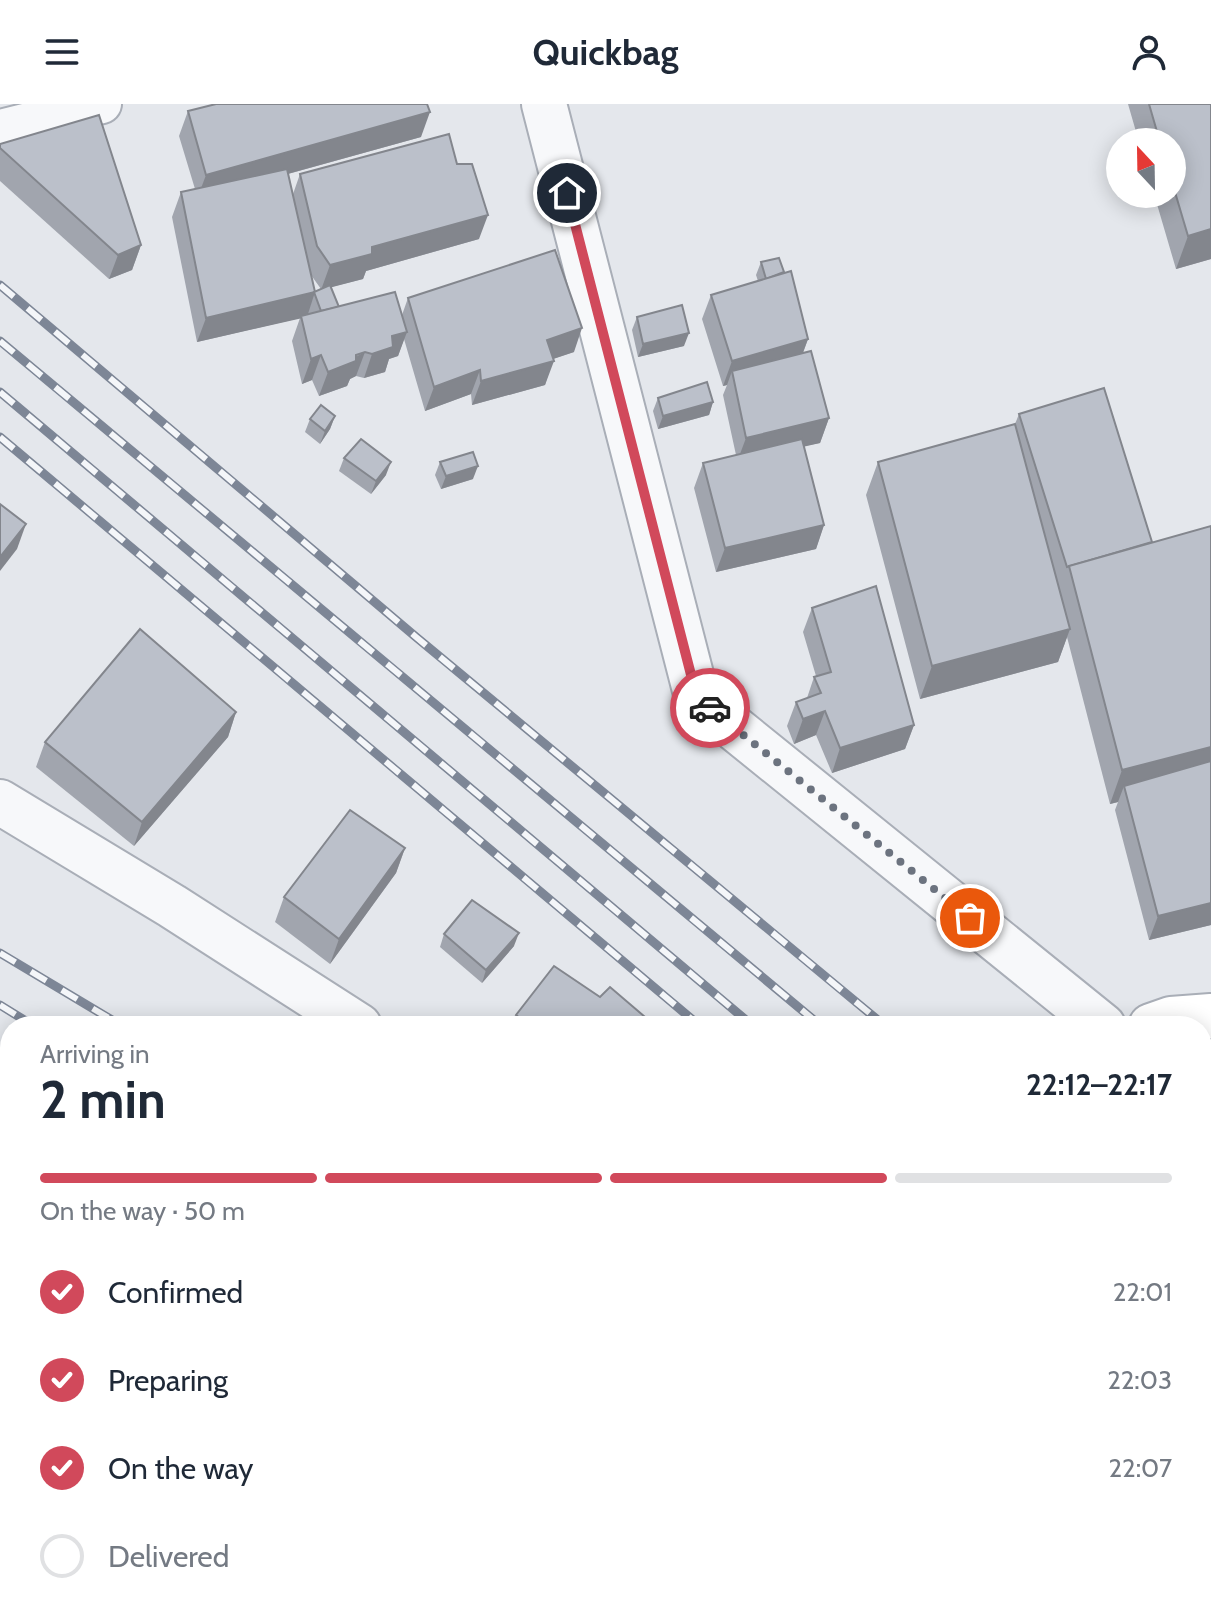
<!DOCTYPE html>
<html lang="en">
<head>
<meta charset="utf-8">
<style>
	body { margin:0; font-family:Cabin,sans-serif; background:#f6f6f7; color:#1f2937; height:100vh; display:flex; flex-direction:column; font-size:30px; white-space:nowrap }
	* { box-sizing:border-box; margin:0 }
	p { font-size:26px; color:#747a83 }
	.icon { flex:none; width:44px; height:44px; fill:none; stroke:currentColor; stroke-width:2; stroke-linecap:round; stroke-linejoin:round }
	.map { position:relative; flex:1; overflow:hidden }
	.details { position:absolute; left:0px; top:912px; width:1212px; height:602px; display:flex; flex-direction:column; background:#fff; border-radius:32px 32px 0 0; box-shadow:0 4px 20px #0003 }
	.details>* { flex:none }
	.needle { width:52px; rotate:338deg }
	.buttons { position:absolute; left:1106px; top:24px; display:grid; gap:16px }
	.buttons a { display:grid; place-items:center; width:80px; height:80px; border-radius:50%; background:#fff; box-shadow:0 4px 20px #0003; font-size:40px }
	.pin { position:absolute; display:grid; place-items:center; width:68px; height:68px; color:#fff; margin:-34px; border:4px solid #fff; border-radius:50%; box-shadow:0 2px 8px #0007 }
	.courier { position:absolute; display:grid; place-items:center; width:80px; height:80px; margin:-40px; border:6px solid #d1495b; border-radius:50%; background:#fff; color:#222; box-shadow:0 2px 10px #0007 }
	.headline em { font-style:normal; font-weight:700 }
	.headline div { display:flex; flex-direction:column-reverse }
	.headline { display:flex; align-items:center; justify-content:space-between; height:136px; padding:0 40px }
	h1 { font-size:52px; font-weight:700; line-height:60px }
	.bar { display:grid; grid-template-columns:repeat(4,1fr); gap:12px 8px; align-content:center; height:96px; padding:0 40px }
	.bar i { height:10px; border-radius:6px; background:#e0e1e3 }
	.bar .selected { background:#d1495b }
	.bar p { grid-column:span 4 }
	ol { padding:0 40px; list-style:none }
	li { display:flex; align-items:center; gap:24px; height:88px }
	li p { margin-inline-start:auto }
	li .icon { padding:8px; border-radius:50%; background:#d1495b; color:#fff; stroke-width:4 }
	li:last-child { color:#747a83 }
	li i { width:44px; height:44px; border:4px solid #e0e1e3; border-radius:50% }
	header { display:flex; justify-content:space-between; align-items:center; height:104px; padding:0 40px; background:#fff; font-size:36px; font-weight:700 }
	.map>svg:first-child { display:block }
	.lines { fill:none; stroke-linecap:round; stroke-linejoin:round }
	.lane-casing { stroke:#a9aeb7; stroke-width:42 }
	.street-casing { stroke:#a9aeb7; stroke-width:48 }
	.secondary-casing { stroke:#a9aeb7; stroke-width:48 }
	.lane { stroke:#f7f8fa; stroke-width:38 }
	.street { stroke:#f7f8fa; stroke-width:44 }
	.secondary { stroke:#fff; stroke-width:44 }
	.rail-casing { stroke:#7d8696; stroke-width:9 }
	.rail { stroke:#f4f6f9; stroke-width:6; stroke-dasharray:18; stroke-linecap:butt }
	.wall { fill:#a1a5ae; fill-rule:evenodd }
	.shaded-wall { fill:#83868d }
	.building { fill:#bbc0ca; stroke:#83868d; stroke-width:2 }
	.done { stroke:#6c737f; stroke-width:8; stroke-dasharray:0 14.4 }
	.route { stroke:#d1495b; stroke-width:10 }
</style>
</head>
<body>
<header><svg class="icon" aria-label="menu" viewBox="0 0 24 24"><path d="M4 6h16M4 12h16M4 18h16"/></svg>Quickbag<svg class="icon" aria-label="person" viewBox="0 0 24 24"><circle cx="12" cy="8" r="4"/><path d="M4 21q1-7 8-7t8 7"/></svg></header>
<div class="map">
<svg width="1211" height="1513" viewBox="0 0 1211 1513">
	<rect width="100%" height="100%" fill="#e4e7ec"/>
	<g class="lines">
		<g class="lane-casing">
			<polyline id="lane" points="0,25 102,0"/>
		</g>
		<g class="street-casing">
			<g id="street">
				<polyline points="544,0 697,594 1103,922"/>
				<polyline points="0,698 172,802 359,922"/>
				<polyline points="0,1044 10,1050"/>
				<polyline points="752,1504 765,1513"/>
			</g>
		</g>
		<g class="secondary-casing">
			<g id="secondary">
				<polyline points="1151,922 1171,915 1211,912"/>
				<polyline points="0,1434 10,1430"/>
			</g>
		</g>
		<use href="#lane" class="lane"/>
		<use href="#street" class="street"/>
		<use href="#secondary" class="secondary"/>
		<g class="rail-casing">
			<g id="rail">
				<polyline points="0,181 416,533 885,922"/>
				<polyline points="0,237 821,922"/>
				<polyline points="0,288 753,922"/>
				<polyline points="0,333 700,922"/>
				<polyline points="0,849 122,922"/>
				<polyline points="0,901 34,922"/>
				<polyline points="1202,1190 1211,1197"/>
				<polyline points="1202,1243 1211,1251"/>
				<polyline points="1202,1300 1211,1308"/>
				<polyline points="1202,1345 1211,1353"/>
				<polyline points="945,1504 959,1513"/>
				<polyline points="1032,1504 1045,1513"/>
			</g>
		</g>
		<use href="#rail" class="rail"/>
	</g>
	<g class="wall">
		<polygon points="1128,0 1211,0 1211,155 1176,165 1154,90 1172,90 1172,38 1139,38"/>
		<path d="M 188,7 L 421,33 L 288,70 L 293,90 L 300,70 L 479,135 L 366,167 L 363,175 L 331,183 L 339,203 L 402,211 L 408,194 L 574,248 L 553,255 L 545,281 L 472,301 L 471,290 L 425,307 L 404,235 L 398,252 L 389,255 L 385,268 L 364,274 L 356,272 L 350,275 L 347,282 L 319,292 L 312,276 L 302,280 L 292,237 L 300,214 L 197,238 L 172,113 L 181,88 L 195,85 L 179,32 ZM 311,171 L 321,185 L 315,188 Z"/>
		<polygon points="0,40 141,141 132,166 109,175 0,77"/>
		<polygon points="761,158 784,168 783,169 808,235 803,249 829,314 820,339 804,342 824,421 816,445 716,468 694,384 703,359 736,351 723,291 727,281 723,282 702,215 711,191 758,177 756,171"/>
		<polygon points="637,213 684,242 638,253 632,226"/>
		<polygon points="658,294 713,298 709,311 658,325 653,307"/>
		<polygon points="1019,310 1151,439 1211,821 1149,836 1115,706 1118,698 1110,700 1067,533 1058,558 920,595 866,391 878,358 1015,320"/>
		<polygon points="335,312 330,325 320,340 305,328 310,315"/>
		<polygon points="344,354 386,371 371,390 339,367"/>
		<polygon points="440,358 473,375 441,385 435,371"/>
		<polygon points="812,504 914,621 905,645 832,669 816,631 794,640 787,622 796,598 807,594 814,573 816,572 803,528"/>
		<polygon points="236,608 228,633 134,742 36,663 45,638"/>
		<polygon points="405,744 396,769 330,860 275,818 284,793"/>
		<polygon points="444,830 514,842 482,879 440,843"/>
		<polygon points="600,893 645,913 642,922 512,922 516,911"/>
		<polygon points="0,1095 5,1149 10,1147 10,1242 2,1226 0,1227"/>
		<polygon points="10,1259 10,1374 0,1353 0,1263"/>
		<polygon points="64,1504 323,1504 327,1513 214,1513 216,1510 207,1513 68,1513"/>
	</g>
	<g class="shaded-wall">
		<polygon points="430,8 421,33 197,95 206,71"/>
		<polygon points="488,111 479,135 366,167 363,175 321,186 330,161 372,143"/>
		<polygon points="1211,125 1211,155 1176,165 1188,132"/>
		<polygon points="141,141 132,166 109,175 118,151"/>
		<polygon points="315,188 307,213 197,238 206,214"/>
		<polygon points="582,224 574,248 538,260 547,236"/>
		<polygon points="407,228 398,252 389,255 385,268 364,274 372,250 392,232"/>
		<polygon points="689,229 684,242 638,253 643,240"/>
		<polygon points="808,235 799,259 732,267 727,281 723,282 732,257"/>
		<polygon points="365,248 356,272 350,275 347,282 319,292 328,268"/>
		<polygon points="321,251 312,276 302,280 311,255"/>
		<polygon points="554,257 545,281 472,301 481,277"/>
		<polygon points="480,266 471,290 425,307 434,283"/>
		<polygon points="713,298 709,311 658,325 663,312"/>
		<polygon points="335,312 330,325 320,340 325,327"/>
		<polygon points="829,314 820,339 737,358 746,334"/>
		<polygon points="391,358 386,371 371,390 376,377"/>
		<polygon points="478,362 473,375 441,385 446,372"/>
		<polygon points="26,420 17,445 0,467 0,453"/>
		<polygon points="824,421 816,445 716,468 725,444"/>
		<polygon points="1070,525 1058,558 920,595 932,562"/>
		<polygon points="825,607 816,631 794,640 803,615"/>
		<polygon points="236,608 228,633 134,742 142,718"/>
		<polygon points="914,621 905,645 832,669 840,644"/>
		<polygon points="1211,643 1211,673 1124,682 1118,698 1110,700 1122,666"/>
		<polygon points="405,744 396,769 330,860 339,835"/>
		<polygon points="1211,799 1211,821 1149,836 1158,812"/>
		<polygon points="519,829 514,842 482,879 486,866"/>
		<polygon points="10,1128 10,1135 4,1151 0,1153 0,1132"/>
		<polygon points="10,1202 2,1226 0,1227 0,1206"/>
		<polygon points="152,1504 156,1504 153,1513 130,1513"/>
		<polygon points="191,1504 224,1504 217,1506 216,1510 208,1513 188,1513"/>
		<polygon points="610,1504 632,1504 630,1508 619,1513"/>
	</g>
	<g class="building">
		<polygon points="216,0 427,0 430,8 206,71 188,7"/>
		<polygon points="1149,0 1211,0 1211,125 1188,132 1172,78 1172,38 1160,38"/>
		<polygon points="99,11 141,141 118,151 0,44 0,40"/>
		<polygon points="449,30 457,60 472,60 488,111 372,143 372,150 330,161 317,142 300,70"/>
		<polygon points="287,65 315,188 206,214 181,88"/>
		<polygon points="555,146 582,224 547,236 554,257 481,277 480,266 434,283 408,194"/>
		<polygon points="779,154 784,168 766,175 761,158"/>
		<polygon points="791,167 808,235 732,257 711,191"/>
		<polygon points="330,181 339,203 321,207 314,188"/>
		<polygon points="395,188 407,228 392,232 393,243 372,250 365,248 356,251 356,257 328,268 321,251 311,255 301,212"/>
		<polygon points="682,201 689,229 643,240 637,213"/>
		<polygon points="811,247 829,314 746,334 732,267"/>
		<polygon points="707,278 713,298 663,312 658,294"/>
		<polygon points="1104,284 1152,438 1067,463 1019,310"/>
		<polygon points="321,301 335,312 325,327 310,315"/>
		<polygon points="1015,320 1070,525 932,562 878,358"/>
		<polygon points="361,335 391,358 376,377 344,354"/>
		<polygon points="802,335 824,421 725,444 703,359"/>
		<polygon points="473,348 478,362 446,372 440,358"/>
		<polygon points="0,400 26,420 0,453"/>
		<polygon points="1211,422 1211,643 1122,666 1069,462"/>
		<polygon points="876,482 914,621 840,644 825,607 803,615 796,598 821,589 814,573 831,568 812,504"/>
		<polygon points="140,525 236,608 142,718 45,638"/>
		<polygon points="1211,657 1211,799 1158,812 1124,682"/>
		<polygon points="350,706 405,744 339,835 284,793"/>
		<polygon points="472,796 519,829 486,866 444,830"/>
		<polygon points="554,862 600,893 610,883 645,913 640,922 530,922 516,911"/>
		<polygon points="0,1095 10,1119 10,1128 0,1132"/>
		<polygon points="10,1147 10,1202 0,1206 0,1151"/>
		<polygon points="10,1259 10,1331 0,1309 0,1263"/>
		<polygon points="84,1504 152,1504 130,1513 88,1513"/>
		<polygon points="158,1504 189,1504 193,1513 162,1513"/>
		<polygon points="222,1504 323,1504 327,1513 220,1513 217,1506"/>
		<polygon points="430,1504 625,1504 629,1513 410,1513"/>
	</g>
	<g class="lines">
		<polyline class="done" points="710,604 970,814"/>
		<polyline class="route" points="567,89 697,594 710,604"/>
	</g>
</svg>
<div class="buttons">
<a><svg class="needle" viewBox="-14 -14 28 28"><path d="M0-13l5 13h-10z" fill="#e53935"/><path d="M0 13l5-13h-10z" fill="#747a83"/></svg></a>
</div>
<div class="pin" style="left:970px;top:814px;background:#ea580c"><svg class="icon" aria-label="bag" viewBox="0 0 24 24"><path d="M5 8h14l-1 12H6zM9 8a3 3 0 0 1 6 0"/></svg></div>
<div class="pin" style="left:567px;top:89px;background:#1f2937"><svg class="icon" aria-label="home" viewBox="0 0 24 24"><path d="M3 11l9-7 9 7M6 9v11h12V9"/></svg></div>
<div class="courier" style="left:710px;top:604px"><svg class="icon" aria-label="car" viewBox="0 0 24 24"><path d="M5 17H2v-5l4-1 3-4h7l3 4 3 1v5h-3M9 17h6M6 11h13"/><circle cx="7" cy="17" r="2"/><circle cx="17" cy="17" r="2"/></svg></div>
<section class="details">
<div class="headline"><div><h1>2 min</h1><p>Arriving in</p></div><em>22:12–22:17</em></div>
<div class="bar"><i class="selected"></i><i class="selected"></i><i class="selected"></i><i></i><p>On the way · 50 m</p></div>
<ol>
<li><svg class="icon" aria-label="check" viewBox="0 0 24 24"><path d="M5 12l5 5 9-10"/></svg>Confirmed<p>22:01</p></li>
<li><svg class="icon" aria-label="check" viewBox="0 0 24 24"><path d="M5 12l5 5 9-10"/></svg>Preparing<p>22:03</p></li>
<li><svg class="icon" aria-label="check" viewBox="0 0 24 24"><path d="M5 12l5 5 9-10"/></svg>On the way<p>22:07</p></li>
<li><i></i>Delivered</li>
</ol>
</section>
</div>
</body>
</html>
